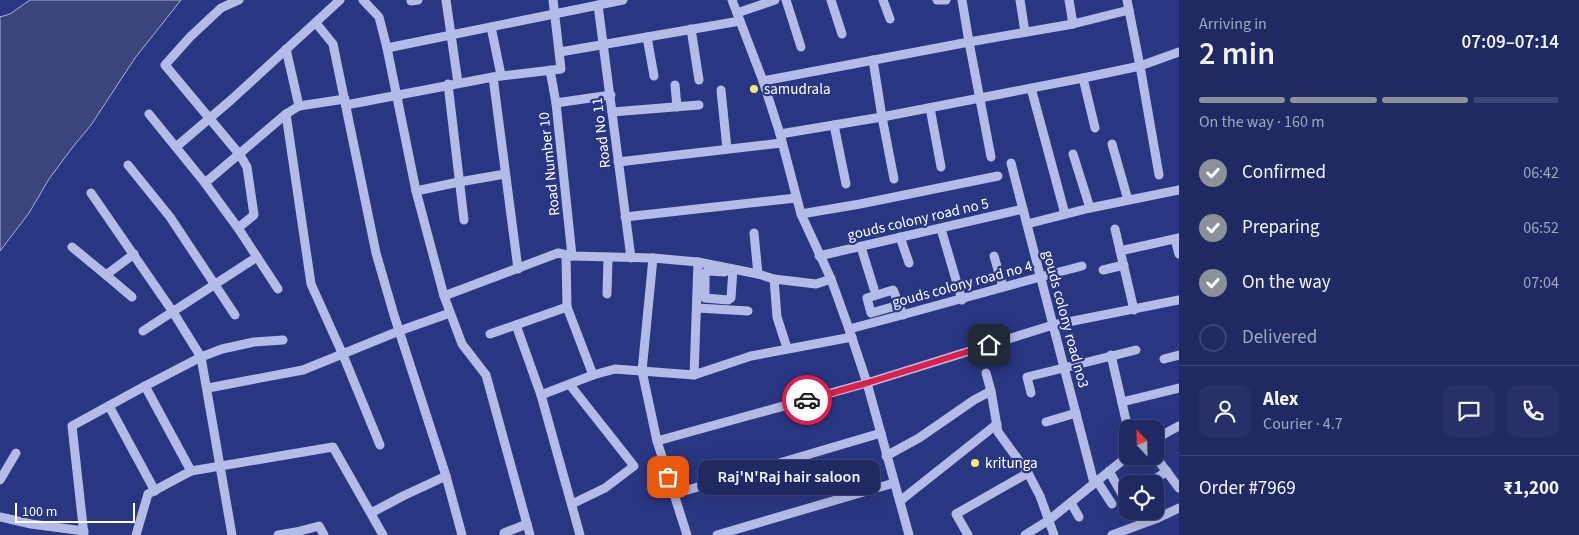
<!DOCTYPE html>
<html lang="en">
<head>
<meta charset="utf-8">
<style>
	body { margin:0; font-family:"Source Sans 3",sans-serif; background:#273168; color:#f1f3f6; height:100vh; display:flex; flex-direction:column; font-size:19px; white-space:nowrap }
	* { box-sizing:border-box; margin:0 }
	p { font-size:16px; color:#a1a6be }
	.icon { flex:none; width:28px; height:28px; fill:none; stroke:currentColor; stroke-width:2; stroke-linecap:round; stroke-linejoin:round }
	.map { position:relative; flex:1; overflow:hidden }
	.sheet { display:flex; flex-direction:column; background:#1f2962; width:400px }
	.sheet>* { flex:none }
	.needle { width:32px; rotate:338deg }
	.controls { position:absolute; left:1119px; top:420px; display:grid; gap:10px }
	.controls a { display:grid; place-items:center; width:45px; height:45px; border-radius:10px; background:#1f2962; box-shadow:0 5px 20px #0002,0 0 0 1px #3c4577; font-size:25px }
	.scale { position:absolute; left:15px; bottom:12px; width:120px; box-sizing:border-box; padding-left:5px; border:2px solid #fff; border-top:0; font-size:14px; line-height:18px; white-space:nowrap; color:#fff; -webkit-text-stroke:4px #293783; paint-order:stroke }
	.pin { position:absolute; display:grid; place-items:center; width:42px; height:42px; color:#fff; margin:-21px; border-radius:10px; box-shadow:0 2px 8px #0006 }
	.courier { position:absolute; display:grid; place-items:center; width:50px; height:50px; margin:-25px; border:4px solid #e11d48; border-radius:50%; background:#fff; color:#222; box-shadow:0 1px 6px #0007 }
	.bubble { position:absolute; height:35px; border-radius:10px; background:#1f2962; box-shadow:0 5px 20px #0002,0 0 0 1px #3c4577; font-size:16px; font-weight:600; line-height:35px; text-align:center }
	.summary em { font-style:normal; font-weight:600 }
	.summary div { display:flex; flex-direction:column-reverse }
	.summary { display:flex; align-items:center; justify-content:space-between; height:85px; padding:0 20px }
	h1 { font-size:32px; font-weight:600; line-height:38px }
	.bar { display:grid; grid-template-columns:repeat(4,1fr); gap:8px 5px; align-content:center; height:60px; padding:0 20px }
	.bar i { height:6px; border-radius:4px; background:#3c4577 }
	.bar .active { background:#8c9099 }
	.bar p { grid-column:span 4 }
	.line { display:flex; align-items:center; gap:12px; padding:0 20px; border-top:1px solid #3c4577 }
	.line div { flex:1 }
	.round { display:grid; place-items:center; flex:none; width:52px; height:52px; border-radius:10px; background:#273168 }
	ol { padding:0 20px; list-style:none }
	li { display:flex; align-items:center; gap:15px; height:55px }
	li p { margin-inline-start:auto }
	li .icon { padding:5px; border-radius:50%; background:#8c9099; color:#fff; stroke-width:4 }
	li:last-child { color:#a1a6be }
	li i { width:28px; height:28px; border:2px solid #3c4577; border-radius:50% }
	main { display:flex; flex:1; min-height:0 }
	.map>svg:first-child { display:block }
	.water { fill:#3a457d; stroke:#a8b3e7 }
	.lines { fill:none; stroke-linecap:round; stroke-linejoin:round }
	.minor { stroke:#b3bce6; stroke-width:9 }
	.done { stroke:#b4b9d4; stroke-width:5; stroke-dasharray:0 9 }
	.route { stroke:#e11d48; stroke-width:6 }
	.poi-dot { fill:#edec7a; stroke:#293783; stroke-width:2 }
	.labels { text-anchor:middle; stroke-width:4.5; stroke-linejoin:round; paint-order:stroke }
	.poi-label { font-size:15px; fill:#fff; stroke:#293783; text-anchor:start }
	.street-label { font-size:15px; fill:#fff; stroke:#293783 }
</style>
</head>
<body>
<main>
<div class="map">
<svg width="1179" height="535" viewBox="0 0 1179 535">
	<rect width="100%" height="100%" fill="#293783"/>
	<polygon class="water" points="30,0 181,0 135,58 91,125 72,148 49,179 29,213 0,251 0,17 10,14"/>
	<g class="lines">
		<g class="minor">
			<polyline points="363,0 379,17 387,48 416,191 444,296 462,344 486,375 530,535"/>
			<polyline points="446,0 458,83"/>
			<polyline points="732,0 763,81 780,134 801,214 831,279 849,329 867,383 909,535"/>
			<polyline points="786,0 801,47"/>
			<polyline points="831,0 842,34"/>
			<polyline points="883,0 890,19"/>
			<polyline points="937,0 946,0"/>
			<polyline points="962,0 969,42 991,157"/>
			<polyline points="1020,0 1025,32"/>
			<polyline points="1069,0 1073,24"/>
			<polyline points="1127,0 1140,66 1159,175"/>
			<polyline points="411,1 418,0"/>
			<polyline points="598,5 631,258"/>
			<polyline points="737,13 775,0"/>
			<polyline points="316,23 333,44 376,253 394,315 446,476 462,535"/>
			<polyline points="491,27 501,75"/>
			<polyline points="691,29 699,80"/>
			<polyline points="647,37 654,76"/>
			<polyline points="387,48 623,0"/>
			<polyline points="286,49 299,106"/>
			<polyline points="560,52 740,21"/>
			<polyline points="873,60 882,117 894,179"/>
			<polyline points="550,70 556,103 572,256"/>
			<polyline points="493,77 518,269"/>
			<polyline points="1083,78 1095,128"/>
			<polyline points="763,81 969,42 1073,24 1129,10"/>
			<polyline points="448,84 464,220"/>
			<polyline points="675,85 677,107"/>
			<polyline points="1031,88 1065,214"/>
			<polyline points="721,90 727,149"/>
			<polyline points="556,103 611,95"/>
			<polyline points="346,105 493,77 561,69 553,0"/>
			<polyline points="930,108 941,167"/>
			<polyline points="612,112 699,105"/>
			<polyline points="149,114 205,183 238,228 278,289"/>
			<polyline points="286,114 311,284 343,355 380,445"/>
			<polyline points="834,125 846,184"/>
			<polyline points="780,134 882,117 1083,78 1140,66 1179,52"/>
			<polyline points="1112,144 1128,200"/>
			<polyline points="176,147 231,100 340,0"/>
			<polyline points="1073,154 1090,208"/>
			<polyline points="618,162 782,143"/>
			<polyline points="1011,163 1094,483"/>
			<polyline points="128,165 170,217 235,315"/>
			<polyline points="205,183 286,114 299,106 345,99"/>
			<polyline points="416,191 459,182 505,174"/>
			<polyline points="91,193 173,312 201,357 232,535"/>
			<polyline points="801,214 860,204 998,176"/>
			<polyline points="625,217 796,198"/>
			<polyline points="1027,224 1090,208 1179,190"/>
			<polyline points="238,228 254,215 247,167 240,155 165,65 190,37 221,8 239,0"/>
			<polyline points="941,229 962,300"/>
			<polyline points="1115,229 1134,310"/>
			<polyline points="754,233 758,274"/>
			<polyline points="900,237 909,263"/>
			<polyline points="1175,239 1179,254"/>
			<polyline points="72,247 106,275 134,254"/>
			<polyline points="861,247 874,289"/>
			<polyline points="1120,251 1179,238"/>
			<polyline points="566,255 567,307 593,375"/>
			<polyline points="819,256 1023,209"/>
			<polyline points="994,256 1003,287"/>
			<polyline points="653,258 642,371 657,441 687,535"/>
			<polyline points="1103,270 1124,265"/>
			<polyline points="725,272 708,271 705,273 705,298 728,300 731,298 733,269"/>
			<polyline points="106,275 132,297"/>
			<polyline points="774,279 777,317 787,348"/>
			<polyline points="607,294 608,258"/>
			<polyline points="444,296 558,253 572,256 653,258 698,262 758,274 774,279 816,284 831,279"/>
			<polyline points="899,305 871,313 867,298 893,290 894,292 903,315"/>
			<polyline points="697,308 748,311"/>
			<polyline points="516,325 541,395 580,535"/>
			<path d="M 849,329 C 927,309 1004,286 1082,266"/>
			<polyline points="143,331 257,257"/>
			<polyline points="490,334 567,307"/>
			<polyline points="1111,355 1128,429"/>
			<polyline points="1164,359 1179,355"/>
			<polyline points="986,373 991,391 998,432 1028,473 1040,496 1054,535"/>
			<polyline points="694,375 698,262"/>
			<polyline points="570,385 634,466 605,488 572,504"/>
			<polyline points="145,386 191,471"/>
			<polyline points="208,388 303,370 399,331 450,313"/>
			<polyline points="1031,393 1027,377 1136,350"/>
			<polyline points="541,395 593,375 615,369 694,375 751,356 852,337"/>
			<polyline points="1122,402 1179,388"/>
			<polyline points="109,406 155,491"/>
			<polyline points="1046,422 1076,413"/>
			<polyline points="1155,439 1179,426"/>
			<polyline points="657,441 867,383 1053,325 1179,300"/>
			<polyline points="886,456 919,438 974,400 991,391"/>
			<polyline points="1155,456 1179,488"/>
			<polyline points="1109,471 1127,503"/>
			<polyline points="0,480 16,453"/>
			<polyline points="1097,481 1112,504"/>
			<polyline points="1151,482 1167,471"/>
			<polyline points="674,494 881,433"/>
			<polyline points="900,501 997,424"/>
			<polyline points="1071,503 1079,517"/>
			<polyline points="371,513 403,496 446,476"/>
			<polyline points="0,517 31,524 84,531"/>
			<polyline points="504,533 527,524"/>
			<polyline points="84,535 72,426 145,386 201,357 222,349 254,342 283,340"/>
			<polyline points="136,535 148,494 191,471 333,447 383,535"/>
			<polyline points="278,535 296,532 319,526 324,535"/>
			<polyline points="717,535 894,483"/>
			<polyline points="968,535 956,514 1028,473"/>
			<polyline points="1025,535 1049,520 1128,456"/>
			<polyline points="1112,535 1158,518 1179,508"/>
		</g>
	</g>
	<g class="lines">
		<polyline class="done" points="668,477 657,441 807,400"/>
		<polyline class="route" points="807,400 867,383 989,345"/>
	</g>
	<g class="poi-dot">
		<circle cx="754" cy="89" r="5"/>
		<circle cx="975" cy="463" r="5"/>
	</g>
	<g class="labels">
		<g class="poi-label">
			<text x="764" y="94">samudrala</text>
			<text x="985" y="468">kritunga</text>
		</g>
		<g class="street-label">
			<text transform="translate(601 133) rotate(-97)" y="5">Road No 11</text>
			<text transform="translate(549 164) rotate(-96)" y="5">Road Number 10</text>
			<text transform="translate(918 219) rotate(-13)" y="5">gouds colony road no 5</text>
			<text transform="translate(962 284) rotate(-15)" y="5">gouds colony road no 4</text>
			<text transform="translate(1066 319) rotate(75)" y="5">gouds colony road no3</text>
		</g>
	</g>
</svg>
<div class="controls">
<a><svg class="needle" viewBox="-14 -14 28 28"><path d="M0-13l5 13h-10z" fill="#e53935"/><path d="M0 13l5-13h-10z" fill="#a1a6be"/></svg></a>
<a><svg class="icon" aria-label="locate" viewBox="0 0 24 24"><circle cx="12" cy="12" r="6"/><path d="M12 2v4M12 18v4M2 12h4M18 12h4"/></svg></a>
</div>
<div class="scale">100 m</div>
<div class="pin" style="left:668px;top:477px;background:#ea580c"><svg class="icon" aria-label="bag" viewBox="0 0 24 24"><path d="M5 8h14l-1 12H6zM9 8a3 3 0 0 1 6 0"/></svg></div>
<div class="pin" style="left:989px;top:345px;background:#1f2937"><svg class="icon" aria-label="home" viewBox="0 0 24 24"><path d="M3 11l9-7 9 7M6 9v11h12V9"/></svg></div>
<div class="courier" style="left:807px;top:400px"><svg class="icon" aria-label="car" viewBox="0 0 24 24"><path d="M5 17H2v-5l4-1 3-4h7l3 4 3 1v5h-3M9 17h6M6 11h13"/><circle cx="7" cy="17" r="2"/><circle cx="17" cy="17" r="2"/></svg></div>
<div class="bubble" style="left:698px;top:460px;width:182px">Raj'N'Raj hair saloon</div>
</div>
<section class="sheet">
<div class="summary"><div><h1>2 min</h1><p>Arriving in</p></div><em>07:09–07:14</em></div>
<div class="bar"><i class="active"></i><i class="active"></i><i class="active"></i><i></i><p>On the way · 160 m</p></div>
<ol>
<li><svg class="icon" aria-label="check" viewBox="0 0 24 24"><path d="M5 12l5 5 9-10"/></svg>Confirmed<p>06:42</p></li>
<li><svg class="icon" aria-label="check" viewBox="0 0 24 24"><path d="M5 12l5 5 9-10"/></svg>Preparing<p>06:52</p></li>
<li><svg class="icon" aria-label="check" viewBox="0 0 24 24"><path d="M5 12l5 5 9-10"/></svg>On the way<p>07:04</p></li>
<li><i></i>Delivered</li>
</ol>
<div class="line" style="height:90px"><a class="round"><svg class="icon" aria-label="person" viewBox="0 0 24 24"><circle cx="12" cy="8" r="4"/><path d="M4 21q1-7 8-7t8 7"/></svg></a><div><b>Alex</b><p>Courier · 4.7</p></div><a class="round"><svg class="icon" aria-label="chat" viewBox="0 0 24 24"><path d="M4 5h16v11H9l-5 4z"/></svg></a><a class="round"><svg class="icon" aria-label="phone" viewBox="0 0 24 24"><path d="M5 4h4l2 5-3 2q2 4 5 5l2-3 5 2v4C11 20 4 13 5 4z"/></svg></a></div>
<div class="line" style="height:65px"><div>Order #7969</div><b>₹1,200</b></div>
</section>
</main>
</body>
</html>
